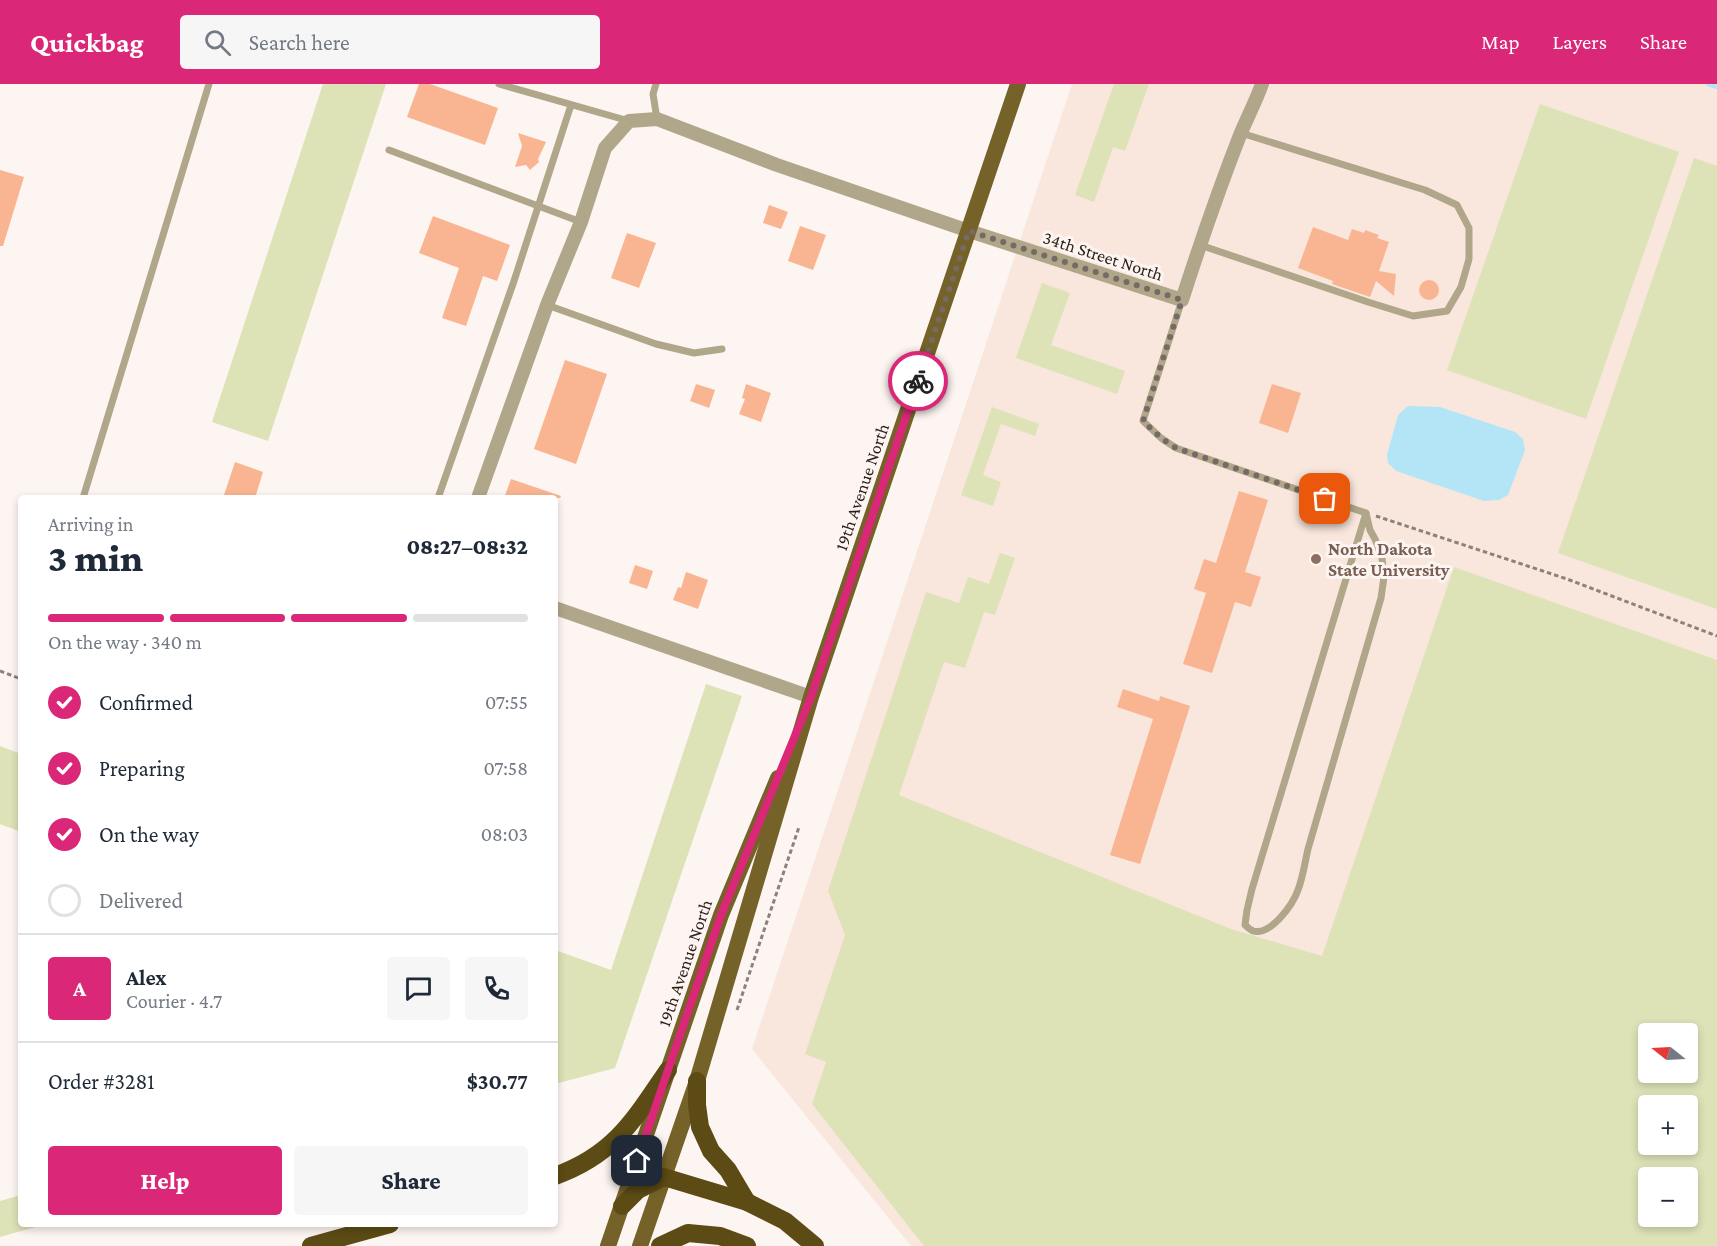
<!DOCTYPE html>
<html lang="en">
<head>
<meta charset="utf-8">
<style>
	body { margin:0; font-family:"Crimson Pro",serif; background:#f6f6f7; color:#1f2937; height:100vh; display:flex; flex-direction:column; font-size:22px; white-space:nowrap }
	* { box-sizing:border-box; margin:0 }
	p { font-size:20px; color:#747a83 }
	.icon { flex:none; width:33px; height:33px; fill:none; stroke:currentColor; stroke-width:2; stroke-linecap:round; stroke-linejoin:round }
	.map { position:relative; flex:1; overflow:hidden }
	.side { position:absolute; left:18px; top:411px; width:540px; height:732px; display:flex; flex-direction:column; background:#fff; border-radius:6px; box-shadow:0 3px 9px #0003 }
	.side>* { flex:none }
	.needle { width:39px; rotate:288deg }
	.controls { position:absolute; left:1638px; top:939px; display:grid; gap:12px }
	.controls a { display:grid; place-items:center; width:60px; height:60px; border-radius:6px; background:#fff; box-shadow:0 3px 9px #0003; font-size:30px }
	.pin { position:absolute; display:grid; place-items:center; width:51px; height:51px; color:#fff; margin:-26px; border-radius:12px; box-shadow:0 3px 9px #0006 }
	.courier { position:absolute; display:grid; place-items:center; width:60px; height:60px; margin:-30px; border:4px solid #db2777; border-radius:50%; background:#fff; color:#222; box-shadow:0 2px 8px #0007 }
	.overview em { font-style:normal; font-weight:800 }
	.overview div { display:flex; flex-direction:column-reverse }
	.overview { display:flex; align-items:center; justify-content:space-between; height:102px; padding:0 30px }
	h1 { font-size:39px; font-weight:800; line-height:45px }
	.bar { display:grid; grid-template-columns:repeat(4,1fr); gap:9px 6px; align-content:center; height:72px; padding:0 30px }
	.bar i { height:8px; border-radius:4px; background:#e0e1e3 }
	.bar .on { background:#db2777 }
	.bar p { grid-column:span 4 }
	.line { display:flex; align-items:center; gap:15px; padding:0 30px; border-top:2px solid #e0e1e3 }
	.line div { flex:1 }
	.round { display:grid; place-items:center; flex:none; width:63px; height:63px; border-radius:6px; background:#f6f6f7 }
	ol { padding:0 30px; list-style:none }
	li { display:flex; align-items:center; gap:18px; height:66px }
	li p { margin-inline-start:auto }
	li .icon { padding:6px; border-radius:50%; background:#db2777; color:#fff; stroke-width:4 }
	li:last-child { color:#747a83 }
	li i { width:33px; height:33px; border:3px solid #e0e1e3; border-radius:50% }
	.button { display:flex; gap:12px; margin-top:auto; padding:12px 30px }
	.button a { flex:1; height:69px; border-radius:6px; background:#db2777; color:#fff; font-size:24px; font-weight:800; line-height:69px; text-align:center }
	.button a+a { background:#f6f6f7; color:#1f2937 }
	header { display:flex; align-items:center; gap:36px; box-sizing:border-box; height:84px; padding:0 30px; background:#db2777; color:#fff }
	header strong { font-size:28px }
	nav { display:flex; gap:33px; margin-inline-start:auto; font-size:21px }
	.search { width:420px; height:54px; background:#f6f6f7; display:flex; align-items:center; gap:15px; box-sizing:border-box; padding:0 21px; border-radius:6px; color:#747a83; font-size:22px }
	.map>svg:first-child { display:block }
	.built { fill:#f9e7de; fill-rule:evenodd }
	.green { fill:#dde2b7; fill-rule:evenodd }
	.water { fill:#b4e5f7 }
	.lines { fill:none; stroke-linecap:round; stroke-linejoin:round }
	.stream { stroke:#b4e5f7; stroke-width:4.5 }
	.building { fill:#f9b591 }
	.path { stroke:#8c817c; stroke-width:3; stroke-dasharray:4.5 3; stroke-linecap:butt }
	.service { stroke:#b0a689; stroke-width:7 }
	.minor { stroke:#b0a689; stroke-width:14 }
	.primary { stroke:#756229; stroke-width:16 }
	.motorway { stroke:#5c4b14; stroke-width:18 }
	.done { stroke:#756a64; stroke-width:6; stroke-dasharray:0 10.8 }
	.route { stroke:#db2777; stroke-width:8 }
	.education-dot { fill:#8d6e63; stroke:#fdf5f1; stroke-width:2 }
	.labels { text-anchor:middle; stroke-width:6; stroke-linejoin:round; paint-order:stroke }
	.street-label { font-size:18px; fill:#2c1f18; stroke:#fdf5f1 }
	.education-label { font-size:18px; font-weight:bold; fill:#785e54; stroke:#fdf5f1; text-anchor:start }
</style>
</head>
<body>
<header>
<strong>Quickbag</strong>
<div class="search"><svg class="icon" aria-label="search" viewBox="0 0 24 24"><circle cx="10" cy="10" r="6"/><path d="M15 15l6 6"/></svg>Search here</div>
<nav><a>Map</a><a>Layers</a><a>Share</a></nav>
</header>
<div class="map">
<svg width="1717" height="1162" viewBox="0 0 1717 1162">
	<rect width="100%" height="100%" fill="#fdf5f1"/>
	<path class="built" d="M 1072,0 L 1717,0 L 1717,1162 L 911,1162 L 752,965 ZM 1648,950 L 1688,950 L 1688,988 L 1648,988 ZM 1648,1022 L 1688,1022 L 1688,1060 L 1648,1060 ZM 1648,1094 L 1688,1094 L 1688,1132 L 1648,1132 Z"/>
	<g class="green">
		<polygon points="323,0 386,0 268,357 212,338"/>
		<polygon points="1114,0 1149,0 1125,67 1113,63 1094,118 1075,111"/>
		<polygon points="1540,20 1679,68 1586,335 1447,286"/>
		<polygon points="1694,74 1717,82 1717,525 1558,469"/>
		<polygon points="1042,199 1070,209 1051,261 1125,287 1117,310 1016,274"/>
		<polygon points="992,323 1039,340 1035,352 1001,340 983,391 1001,398 993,422 961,411"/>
		<path d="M 1000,469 L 1015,474 L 995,531 L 984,528 L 965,584 L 944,578 L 899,711 L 1231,845 L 1322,872 L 1454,483 L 1717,576 L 1717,1162 L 924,1162 L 812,1020 L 826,978 L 805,970 L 845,851 L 828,807 L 926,508 L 959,519 L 968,493 L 989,500 ZM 1648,950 L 1688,950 L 1688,988 L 1648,988 ZM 1648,1022 L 1688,1022 L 1688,1060 L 1648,1060 ZM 1648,1094 L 1688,1094 L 1688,1132 L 1648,1132 Z"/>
		<polygon points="706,600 742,612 615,984 555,1000 555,866 611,886"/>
		<polygon points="0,662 21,670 21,748 0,740"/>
		<polygon points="21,1111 21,1140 46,1140 0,1153 0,1117"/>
	</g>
	<polygon class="water" points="1408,322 1440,323 1515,348 1523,355 1525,366 1508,411 1499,416 1484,417 1396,387 1388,379 1387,371 1398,331"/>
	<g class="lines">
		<polyline class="stream" points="1708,0 1717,3"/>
	</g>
	<g class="building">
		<polygon points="419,0 430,0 498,24 485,61 407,33"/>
		<polygon points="518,49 546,58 538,75 539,78 530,86 526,81 515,83 522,62"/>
		<polygon points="0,86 24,93 3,162 0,162"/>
		<polygon points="769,121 788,128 781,145 763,139"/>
		<polygon points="433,132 510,161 497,197 483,192 466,242 442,234 459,184 419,169"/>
		<polygon points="800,142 826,151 813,186 788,177"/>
		<polygon points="1313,143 1348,156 1352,145 1364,149 1365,146 1379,151 1377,154 1389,158 1379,187 1396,190 1394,212 1376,197 1370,213 1332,200 1333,197 1298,184"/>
		<polygon points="627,149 656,159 639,204 611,194"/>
		<circle cx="1429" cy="206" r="10"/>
		<polygon points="565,276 607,290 576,380 534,365"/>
		<polygon points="696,300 715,306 709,324 690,317"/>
		<polygon points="746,300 771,309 761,338 739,330 745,315 742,314"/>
		<polygon points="1272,300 1301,309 1288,349 1259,339"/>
		<polygon points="235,378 263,388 255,414 223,414"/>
		<polygon points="511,395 561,412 560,414 504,414"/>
		<polygon points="1239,407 1268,416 1245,488 1261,493 1251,523 1235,518 1212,589 1183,580 1206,509 1194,505 1204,475 1216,479"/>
		<polygon points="635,481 653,487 647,505 629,499"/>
		<polygon points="686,488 708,496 698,525 673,516 678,503 681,504"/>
		<polygon points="1123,605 1159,617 1160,612 1190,622 1140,780 1110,771 1153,635 1117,623"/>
	</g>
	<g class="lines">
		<g class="path">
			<polyline points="1376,432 1567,495 1717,552"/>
			<polyline points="0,587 21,595"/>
			<polyline points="737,926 799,743"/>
		</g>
		<g class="service">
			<polyline points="499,0 629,37"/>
			<polyline points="656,0 653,10 657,35"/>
			<polyline points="389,66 581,138"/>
			<polyline points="1200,161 1368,218 1413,232 1447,227 1461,203 1469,175 1469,144 1457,121 1425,106 1241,49"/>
			<polyline points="1182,216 1143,337 1161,354 1176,364 1366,429"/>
			<polyline points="547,221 656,260 694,269 722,265"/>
			<polyline points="83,414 209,0"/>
			<polyline points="438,414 514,197 571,21"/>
			<path d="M 1366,429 L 1370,446 L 1375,455 L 1382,474 L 1384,493 L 1381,514 L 1308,765 C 1305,778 1303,793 1298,806 C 1293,820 1271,852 1253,847 C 1251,846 1246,842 1245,841 L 1247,826 L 1252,805 Z"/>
		</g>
		<g class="minor">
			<path d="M 478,414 L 547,221 L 581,138 L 605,64 L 629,37 L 657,35 L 777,81 L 969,147 L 1182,216 C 1200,160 1219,105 1240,51 C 1247,34 1256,17 1262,0"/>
			<polyline points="555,524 811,613"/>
		</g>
		<g class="primary">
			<polyline points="608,1162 721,831 778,694"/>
			<polyline points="640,1162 697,997 811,613 1018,0"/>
		</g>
		<g class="motorway">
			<polyline points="697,997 697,1021 700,1043 711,1067 728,1086 747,1118"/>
			<path d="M 555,1092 C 614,1071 634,1036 668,986"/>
			<polyline points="622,1122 638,1106 664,1093 747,1118 785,1137 815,1162"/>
			<polyline points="311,1162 390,1140"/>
			<polyline points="660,1162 688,1149 720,1152 747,1162"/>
		</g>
	</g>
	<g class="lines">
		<polyline class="done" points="918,297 969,147 1182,216 1143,337 1161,354 1176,364 1325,415"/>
		<polyline class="route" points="637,1077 721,831 811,613 918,297"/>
	</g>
	<circle class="education-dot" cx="1316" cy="475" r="6"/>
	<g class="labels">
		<g class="street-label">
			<text transform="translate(1103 172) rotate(18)" y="6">34th Street North</text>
			<text transform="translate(862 403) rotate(-71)" y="6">19th Avenue North</text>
			<text transform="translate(685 879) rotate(-71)" y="6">19th Avenue North</text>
		</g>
		<g class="education-label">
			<text x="1328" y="471">North Dakota<tspan x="1328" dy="21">State University</tspan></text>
		</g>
	</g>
</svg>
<div class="controls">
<a><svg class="needle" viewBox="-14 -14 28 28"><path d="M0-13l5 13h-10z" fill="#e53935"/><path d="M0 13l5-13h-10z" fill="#747a83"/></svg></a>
<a>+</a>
<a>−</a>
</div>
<div class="pin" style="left:1325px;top:415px;background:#ea580c"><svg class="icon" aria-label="bag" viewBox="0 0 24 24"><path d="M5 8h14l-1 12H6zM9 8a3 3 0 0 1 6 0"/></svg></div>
<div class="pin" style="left:637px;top:1077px;background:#1f2937"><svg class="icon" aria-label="home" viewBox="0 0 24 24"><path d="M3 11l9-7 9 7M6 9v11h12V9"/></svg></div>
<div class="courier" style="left:918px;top:297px"><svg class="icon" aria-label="bike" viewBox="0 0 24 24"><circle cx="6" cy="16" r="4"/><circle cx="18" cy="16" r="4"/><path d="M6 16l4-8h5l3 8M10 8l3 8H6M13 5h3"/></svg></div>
<section class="side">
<div class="overview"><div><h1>3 min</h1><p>Arriving in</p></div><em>08:27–08:32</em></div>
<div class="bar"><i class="on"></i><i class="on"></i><i class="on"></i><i></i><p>On the way · 340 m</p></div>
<ol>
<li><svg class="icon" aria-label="check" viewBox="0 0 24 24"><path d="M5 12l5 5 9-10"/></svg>Confirmed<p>07:55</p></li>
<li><svg class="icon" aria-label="check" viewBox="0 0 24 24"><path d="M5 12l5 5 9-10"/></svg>Preparing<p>07:58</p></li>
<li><svg class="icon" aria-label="check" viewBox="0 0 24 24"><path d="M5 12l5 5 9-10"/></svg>On the way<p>08:03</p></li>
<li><i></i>Delivered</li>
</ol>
<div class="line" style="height:108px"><b class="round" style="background:#db2777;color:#fff">A</b><div><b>Alex</b><p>Courier · 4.7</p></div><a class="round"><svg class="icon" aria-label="chat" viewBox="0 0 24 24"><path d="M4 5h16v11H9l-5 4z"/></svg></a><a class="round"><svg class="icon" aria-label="phone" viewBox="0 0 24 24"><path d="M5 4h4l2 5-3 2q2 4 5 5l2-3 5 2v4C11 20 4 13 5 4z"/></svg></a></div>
<div class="line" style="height:78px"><div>Order #3281</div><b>$30.77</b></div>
<div class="button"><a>Help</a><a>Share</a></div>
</section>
</div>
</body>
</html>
